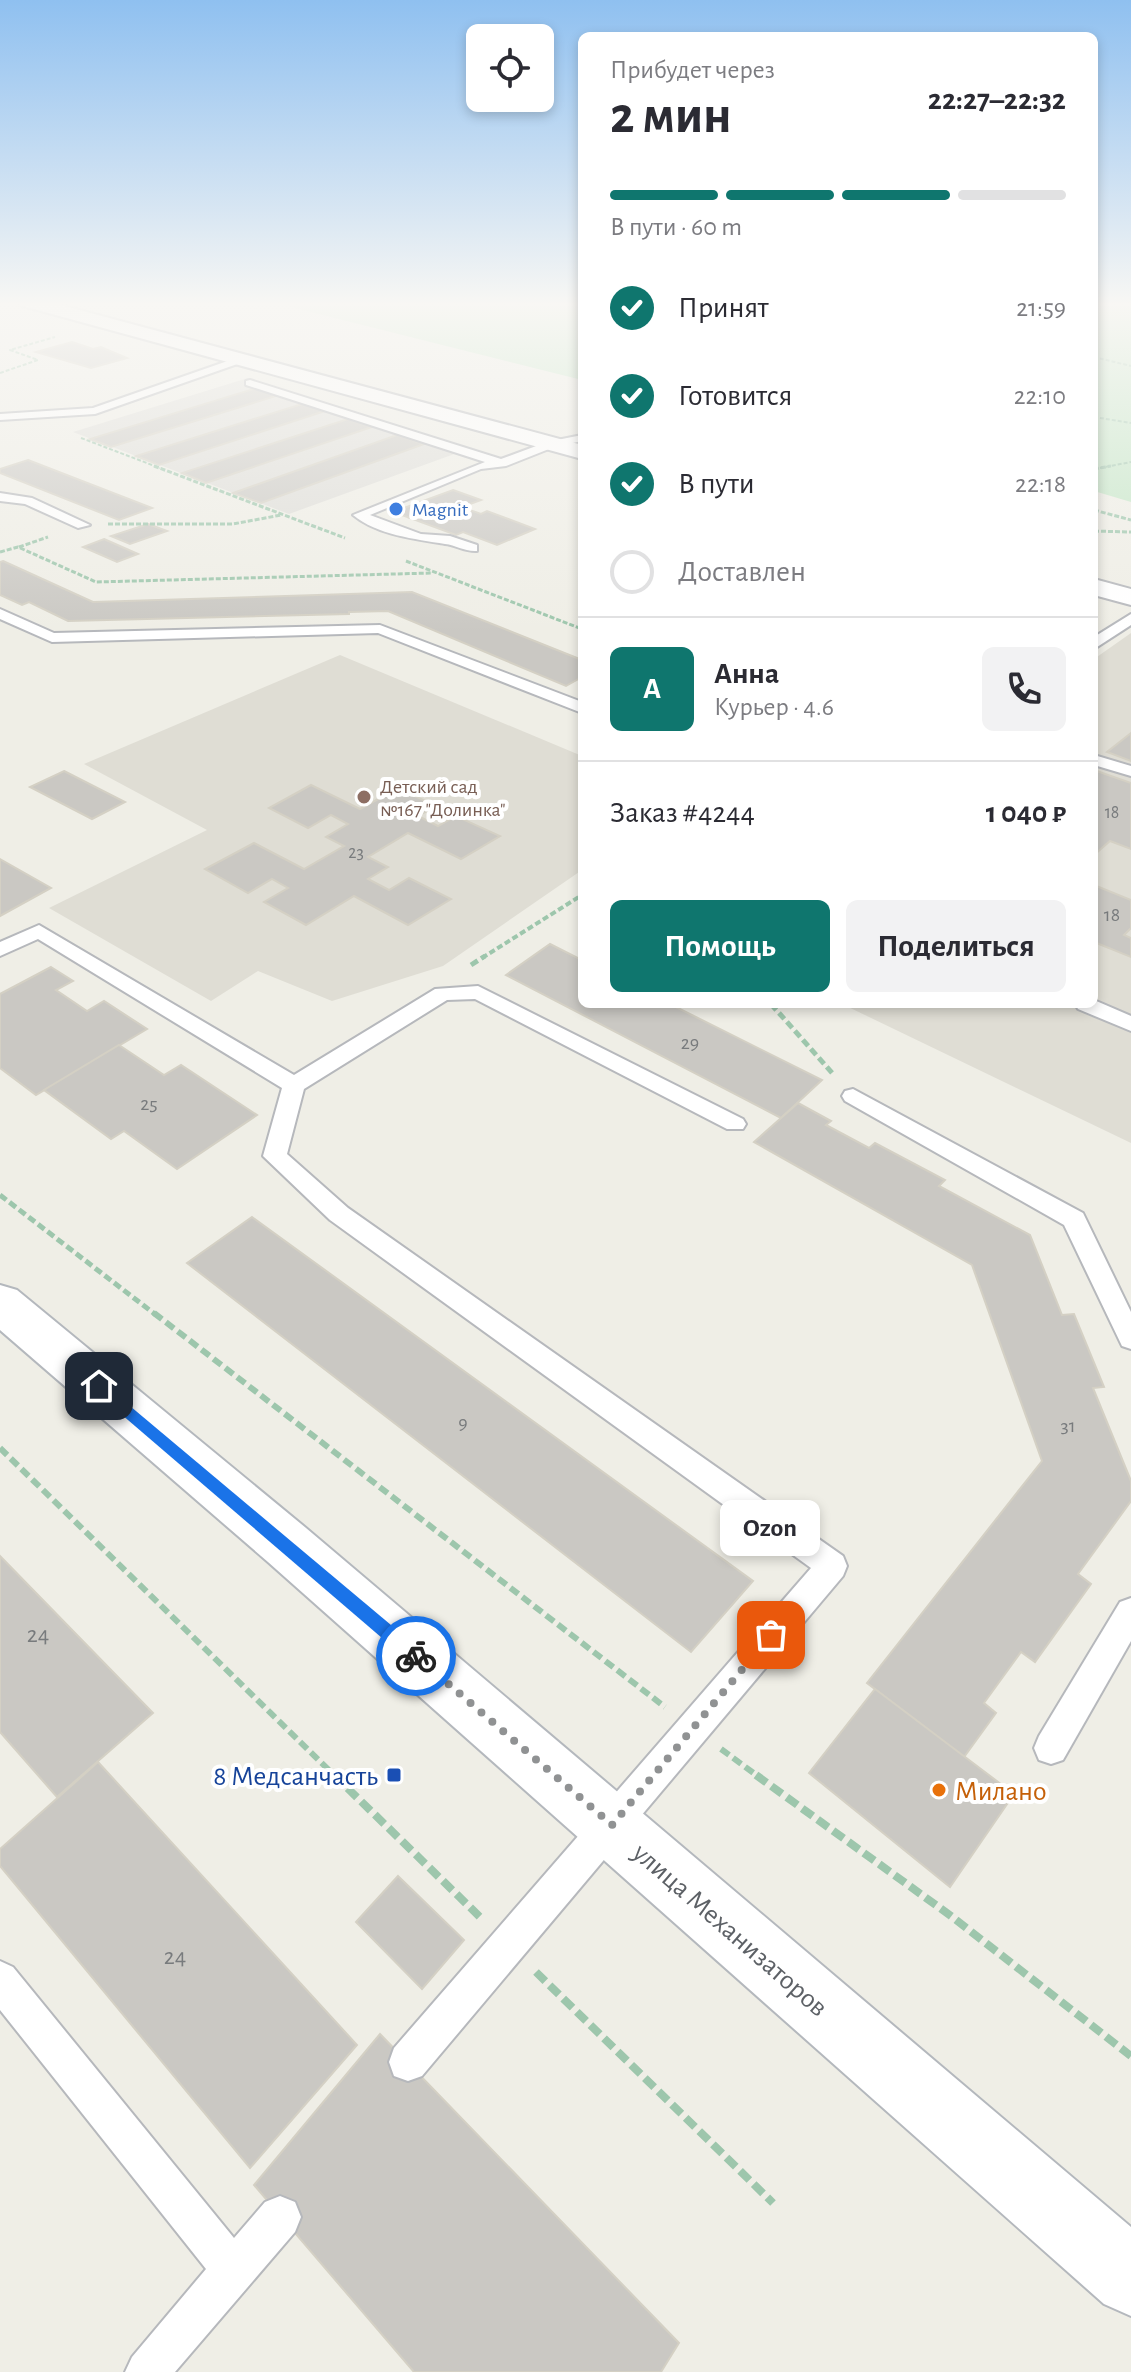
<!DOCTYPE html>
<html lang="ru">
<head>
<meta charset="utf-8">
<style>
	body { margin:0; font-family:"Alegreya Sans",sans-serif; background:#f2f2f3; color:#2b2b33; height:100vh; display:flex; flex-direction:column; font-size:30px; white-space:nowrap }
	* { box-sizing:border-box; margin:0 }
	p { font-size:26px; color:#7c7c81 }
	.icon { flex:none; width:44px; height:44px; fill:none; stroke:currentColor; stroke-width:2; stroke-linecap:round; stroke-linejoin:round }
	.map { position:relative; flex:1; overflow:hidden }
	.details { position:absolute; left:578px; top:32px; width:520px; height:976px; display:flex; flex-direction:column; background:#fff; border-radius:12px; box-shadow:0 4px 12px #0003 }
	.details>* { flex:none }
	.controls { position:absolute; left:466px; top:24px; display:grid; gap:16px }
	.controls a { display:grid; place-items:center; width:88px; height:88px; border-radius:12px; background:#fff; box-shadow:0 4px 12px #0003; font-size:40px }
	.pin { position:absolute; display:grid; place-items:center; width:68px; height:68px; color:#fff; margin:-34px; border-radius:16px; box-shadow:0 4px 12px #0006 }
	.courier { position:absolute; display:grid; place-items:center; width:80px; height:80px; margin:-40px; border:6px solid #1a73e8; border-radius:50%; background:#fff; color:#222; box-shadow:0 2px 10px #0007 }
	.bubble { position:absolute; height:56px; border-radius:12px; background:#fff; box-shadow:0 4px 12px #0003; font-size:26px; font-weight:700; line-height:56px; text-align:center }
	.overview em { font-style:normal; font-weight:700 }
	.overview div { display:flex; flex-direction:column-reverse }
	.overview { display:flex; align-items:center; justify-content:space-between; height:136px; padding:0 32px }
	h1 { font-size:52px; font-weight:700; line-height:60px }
	.bar { display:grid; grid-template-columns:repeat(4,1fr); gap:12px 8px; align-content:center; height:96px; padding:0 32px }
	.bar i { height:10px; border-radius:6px; background:#e1e1e2 }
	.bar .on { background:#0f766e }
	.bar p { grid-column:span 4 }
	.line { display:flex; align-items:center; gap:20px; padding:0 32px; border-top:2px solid #e1e1e2 }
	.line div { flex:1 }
	.round { display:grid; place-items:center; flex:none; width:84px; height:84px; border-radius:12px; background:#f2f2f3 }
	ol { padding:0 32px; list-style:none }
	li { display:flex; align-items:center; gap:24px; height:88px }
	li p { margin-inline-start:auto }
	li .icon { padding:8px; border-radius:50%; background:#0f766e; color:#fff; stroke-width:4 }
	li:last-child { color:#7c7c81 }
	li i { width:44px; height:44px; border:4px solid #e1e1e2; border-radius:50% }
	.action { display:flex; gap:16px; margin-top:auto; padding:16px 32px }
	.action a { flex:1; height:92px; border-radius:12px; background:#0f766e; color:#fff; font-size:32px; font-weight:700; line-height:92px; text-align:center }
	.action a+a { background:#f2f2f3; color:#2b2b33 }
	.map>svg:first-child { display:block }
	.industrial { fill:#deddd8 }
	.education { fill:#dfddd4 }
	.green { fill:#c3e6c6 }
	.building { fill:#cac8c3; stroke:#d4d0c4; stroke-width:2 }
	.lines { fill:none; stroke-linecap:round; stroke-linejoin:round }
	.lane-casing { stroke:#b6b8bc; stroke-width:4 }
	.street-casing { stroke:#b6b8bc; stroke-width:4 }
	.secondary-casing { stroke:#b4b8bd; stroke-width:4 }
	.path-far5 { stroke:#9dc6ac; stroke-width:2; stroke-dasharray:4 2; stroke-linecap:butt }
	.path-far4 { stroke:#9dc6ac; stroke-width:3; stroke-dasharray:5 2; stroke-linecap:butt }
	.path-far3 { stroke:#9dc6ac; stroke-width:4; stroke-dasharray:6 3; stroke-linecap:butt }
	.path-far2 { stroke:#9dc6ac; stroke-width:5; stroke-dasharray:8 4; stroke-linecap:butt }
	.path-far1 { stroke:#9dc6ac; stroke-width:6; stroke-dasharray:10 5; stroke-linecap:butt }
	.path { stroke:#9dc6ac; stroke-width:8; stroke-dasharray:13 6; stroke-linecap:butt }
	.lane { fill:#fff; fill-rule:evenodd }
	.street { fill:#fff; fill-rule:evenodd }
	.secondary { fill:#fff; fill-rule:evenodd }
	.route { fill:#1a73e8 }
	.done { stroke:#909293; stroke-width:8; stroke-dasharray:0 14.4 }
	.shop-dot { fill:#3f7fe0; stroke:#fff; stroke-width:3 }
	.education-dot { fill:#8d6e63; stroke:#fff; stroke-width:3 }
	.transit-dot { fill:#1a4fb4; stroke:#fff; stroke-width:3 }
	.food-dot { fill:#e8710a; stroke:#fff; stroke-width:3 }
	.labels { text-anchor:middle; stroke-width:8; stroke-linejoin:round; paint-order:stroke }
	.far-number-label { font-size:18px; fill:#787b7d }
	.far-shop-label { font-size:20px; fill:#366cbe; stroke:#fff; text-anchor:start }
	.far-education-label { font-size:20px; fill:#785e54; stroke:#fff; text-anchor:start }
	.number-label { font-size:20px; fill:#787b7d }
	.near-number-label { font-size:24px; fill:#787b7d }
	.near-transit-label { font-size:28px; fill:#164399; stroke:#fff; text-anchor:end }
	.near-food-label { font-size:28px; fill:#c56008; stroke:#fff; text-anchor:start }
	.near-street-label { font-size:28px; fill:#5d6166; stroke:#fff }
</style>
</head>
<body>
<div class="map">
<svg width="1131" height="2372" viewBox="0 0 1131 2372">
	<rect width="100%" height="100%" fill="#efeee6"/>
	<polygon class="industrial" points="248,378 468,449 289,514 73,432"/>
	<g class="education">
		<polygon points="1131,633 1131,1143 842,1004 1094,1004 1094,659"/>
		<polygon points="340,655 582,756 582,870 443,966 332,1001 258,971 211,1001 49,908 207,830 84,764"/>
	</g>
	<g class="green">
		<polygon points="267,301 582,301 582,380"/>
		<polygon points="1094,301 1131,301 1131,502 1094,491"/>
	</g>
	<g class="building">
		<polygon points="72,342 93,349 101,347 127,358 91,368 36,352"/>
		<polygon points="257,388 279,395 111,447 90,439"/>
		<polygon points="302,404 325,411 159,465 136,456"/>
		<polygon points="348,419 372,427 206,483 182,473"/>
		<polygon points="397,435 424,444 261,503 233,493"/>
		<polygon points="28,460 152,508 119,520 0,473 0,469"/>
		<polygon points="453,490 481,500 462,507 450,503 410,518 393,512"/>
		<polygon points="450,503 481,514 487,511 535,529 497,545 463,532 456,535 410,518"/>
		<polygon points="148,524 167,531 130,544 111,536"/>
		<polygon points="104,539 138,554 117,562 83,547"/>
		<polygon points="3,561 93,602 412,592 582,660 582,677 566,686 388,611 349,612 349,614 68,621 29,602 22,605 0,595 0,562"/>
		<polygon points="1131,733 1131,761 1107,752"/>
		<polygon points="1094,770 1131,783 1131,849 1110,841 1094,855"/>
		<polygon points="64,771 125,802 92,819 30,787"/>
		<polygon points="311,785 360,809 398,788 436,806 418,816 438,826 456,816 500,836 461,859 408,833 368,857 388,867 368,879 389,890 409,878 451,899 408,925 354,896 306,925 264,902 288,888 272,879 248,893 205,869 254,843 304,869 344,846 326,837 348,824 331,815 308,828 269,808"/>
		<polygon points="0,859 51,888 0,916"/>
		<polygon points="1094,885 1131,900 1131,928 1124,935 1131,938 1131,957 1094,942"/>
		<polygon points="550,944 582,960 582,1004 670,1004 822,1080 781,1118 506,975"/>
		<polygon points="51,967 73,981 56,990 87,1011 104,1001 147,1029 36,1095 0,1068 0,994"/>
		<polygon points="119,1045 164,1075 181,1065 257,1115 177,1169 124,1131 111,1139 44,1090"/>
		<polygon points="798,1103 831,1121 826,1125 869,1148 875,1143 945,1180 939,1186 1030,1235 1062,1315 1074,1314 1104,1387 1093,1388 1131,1481 1131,1501 1078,1574 1091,1584 1035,1662 1021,1652 984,1703 996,1713 964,1757 867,1683 1042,1461 972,1265 754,1142"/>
		<polygon points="252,1217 753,1581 691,1652 187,1263"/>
		<polygon points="0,1556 153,1713 57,1797 0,1732"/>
		<polygon points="875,1689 1014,1794 950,1887 809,1773"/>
		<polygon points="98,1762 357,2045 250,2168 0,1866 0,1849"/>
		<polygon points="398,1876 464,1940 422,1989 356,1922"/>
		<polygon points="380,2034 679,2343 661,2372 414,2372 254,2185"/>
	</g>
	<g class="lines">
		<g class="lane-casing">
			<g id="lane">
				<polygon points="239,357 244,360 243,362 95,414 0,420 0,414 93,408"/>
				<path d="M 250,380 L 501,459 L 547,442 L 582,435 L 582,441 L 554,447 L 506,466 L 481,469 L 370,515 L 421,534 L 450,536 L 477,545 L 477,551 C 465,552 456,545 445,544 C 415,539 377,535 353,515 L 485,462 L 246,385 L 246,381 Z"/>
				<polygon points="0,493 32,498 90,525 78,528 25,504 0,501"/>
				<polygon points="0,609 54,633 380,625 582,702 582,713 378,633 52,642 0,619"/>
				<polygon points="1131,614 1131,625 1094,649 1094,637"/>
				<polygon points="1094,755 1131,766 1131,776 1094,765"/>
				<polygon points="39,925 294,1075 435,989 478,986 743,1119 746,1124 743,1129 727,1129 475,999 447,1000 304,1089 287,1154 348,1208 843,1556 847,1566 843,1576 422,2076 408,2081 394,2076 389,2062 394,2048 811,1568 330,1220 263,1156 282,1088 38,939 0,956 0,942"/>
				<polygon points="1094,1000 1131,1016 1131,1031 1078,1009 1075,1004 1094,1004"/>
				<polygon points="853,1089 1083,1213 1131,1312 1131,1349 1122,1346 1064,1225 845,1101 842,1096 845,1091"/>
				<polygon points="1131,1598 1131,1641 1063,1760 1051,1764 1039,1760 1034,1748 1039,1736 1120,1602"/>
				<polygon points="0,1961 13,1967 234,2238 265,2202 280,2196 295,2202 301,2217 295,2232 175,2372 125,2372 132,2357 206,2269 0,2010"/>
			</g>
		</g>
		<g class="street-casing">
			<g id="street">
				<polygon points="17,301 46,301 582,445 582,459 19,305"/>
				<polygon points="1094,579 1131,589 1131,605 1094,595"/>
			</g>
		</g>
		<g class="secondary-casing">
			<polygon id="secondary" points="0,1285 17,1290 306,1528 1131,2227 1131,2316 1104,2304 268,1562 0,1330"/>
		</g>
		<g class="path-far5">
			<polyline points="1094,357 1131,366"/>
			<polyline points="0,373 38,360 10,350 55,337"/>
			<polyline points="1094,417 1131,423"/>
			<polyline points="81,438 160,468"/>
			<polyline points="1100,468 1131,462"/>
		</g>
		<g class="path-far4">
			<polyline points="154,466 345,538"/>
			<polyline points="1094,469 1111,466"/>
			<polyline points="1094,510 1131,520"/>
			<polyline points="108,524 233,524 281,515"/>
			<polyline points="1094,531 1131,532"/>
			<polyline points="19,547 48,537"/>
			<polyline points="0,552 18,547 96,582 432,573"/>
			<polyline points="406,561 582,629"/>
		</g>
		<polyline class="path-far3" points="482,958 582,895"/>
		<g class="path-far2">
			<polyline points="471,965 485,956"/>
			<polyline points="771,1004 834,1075"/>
			<polyline points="0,1195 156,1315"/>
		</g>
		<g class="path-far1">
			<polyline points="154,1313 665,1707"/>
			<polyline points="0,1448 336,1777"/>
			<polyline points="721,1749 759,1777"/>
		</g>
		<g class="path">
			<polyline points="334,1775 480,1917"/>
			<polyline points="756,1775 951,1916 1131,2056"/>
			<polyline points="536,1972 773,2203"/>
		</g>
		<use href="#lane" class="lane"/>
		<use href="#street" class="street"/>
		<use href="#secondary" class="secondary"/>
	</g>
	<linearGradient id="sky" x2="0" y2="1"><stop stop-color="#8fc0f0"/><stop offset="0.48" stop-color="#f8f7f4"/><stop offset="1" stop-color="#f8f7f4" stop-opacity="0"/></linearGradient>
	<rect width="1131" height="633" fill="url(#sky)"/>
	<polygon class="route" points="99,1380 422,1651 425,1656 422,1662 410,1662 93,1390 91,1386"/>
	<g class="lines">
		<polyline class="done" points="416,1656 612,1825 771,1635"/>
	</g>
	<circle class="shop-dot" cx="396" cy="509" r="8"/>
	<circle class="education-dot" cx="364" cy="797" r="8"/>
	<rect class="transit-dot" x="386" y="1767" width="16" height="16" rx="4"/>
	<circle class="food-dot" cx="939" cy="1790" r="8"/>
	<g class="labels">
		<g class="far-number-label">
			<text x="1112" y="818">18</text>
			<text x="356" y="858">23</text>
		</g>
		<g class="far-shop-label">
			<text x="412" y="516">Magnit</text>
		</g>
		<g class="far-education-label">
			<text x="380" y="793">Детский сад<tspan x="380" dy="23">№167 "Долинка"</tspan></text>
		</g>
		<g class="number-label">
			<text x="1112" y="921">18</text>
			<text x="690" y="1049">29</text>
			<text x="149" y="1110">25</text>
			<text x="463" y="1429">9</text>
			<text x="1068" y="1432">31</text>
		</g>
		<g class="near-number-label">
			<text x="38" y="1642">24</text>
			<text x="175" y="1964">24</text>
		</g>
		<g class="near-transit-label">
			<text x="378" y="1785">8 Медсанчасть</text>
		</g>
		<g class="near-food-label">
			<text x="955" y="1800">Милано</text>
		</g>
		<g class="near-street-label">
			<text transform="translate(731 1929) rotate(41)" y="10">улица Механизаторов</text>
		</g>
	</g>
</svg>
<div class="controls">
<a><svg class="icon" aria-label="locate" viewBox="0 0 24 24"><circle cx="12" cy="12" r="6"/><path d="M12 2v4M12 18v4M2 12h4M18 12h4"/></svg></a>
</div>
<div class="pin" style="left:771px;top:1635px;background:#ea580c"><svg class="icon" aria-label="bag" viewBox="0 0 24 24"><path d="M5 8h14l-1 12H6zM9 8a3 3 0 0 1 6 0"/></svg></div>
<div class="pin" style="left:99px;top:1386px;background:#1f2937"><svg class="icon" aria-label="home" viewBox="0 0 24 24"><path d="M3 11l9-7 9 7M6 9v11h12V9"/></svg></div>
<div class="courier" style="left:416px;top:1656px"><svg class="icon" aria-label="bike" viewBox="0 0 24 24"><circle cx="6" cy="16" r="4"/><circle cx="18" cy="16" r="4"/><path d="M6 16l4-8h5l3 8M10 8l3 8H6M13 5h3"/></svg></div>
<div class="bubble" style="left:720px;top:1500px;width:100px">Ozon</div>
<section class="details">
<div class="overview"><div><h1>2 мин</h1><p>Прибудет через</p></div><em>22:27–22:32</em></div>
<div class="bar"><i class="on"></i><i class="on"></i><i class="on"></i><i></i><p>В пути · 60 m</p></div>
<ol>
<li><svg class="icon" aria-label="check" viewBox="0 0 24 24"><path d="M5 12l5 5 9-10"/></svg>Принят<p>21:59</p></li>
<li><svg class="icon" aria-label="check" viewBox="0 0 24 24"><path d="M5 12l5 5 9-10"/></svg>Готовится<p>22:10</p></li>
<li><svg class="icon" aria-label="check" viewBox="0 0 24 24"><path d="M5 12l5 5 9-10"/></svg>В пути<p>22:18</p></li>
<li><i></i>Доставлен</li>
</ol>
<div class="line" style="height:144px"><b class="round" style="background:#0f766e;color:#fff">А</b><div><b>Анна</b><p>Курьер · 4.6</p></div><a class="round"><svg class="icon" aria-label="phone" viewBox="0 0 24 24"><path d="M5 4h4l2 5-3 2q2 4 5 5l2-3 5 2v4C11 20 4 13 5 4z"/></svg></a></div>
<div class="line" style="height:104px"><div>Заказ #4244</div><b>1 040 ₽</b></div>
<div class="action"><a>Помощь</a><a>Поделиться</a></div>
</section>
</div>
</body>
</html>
